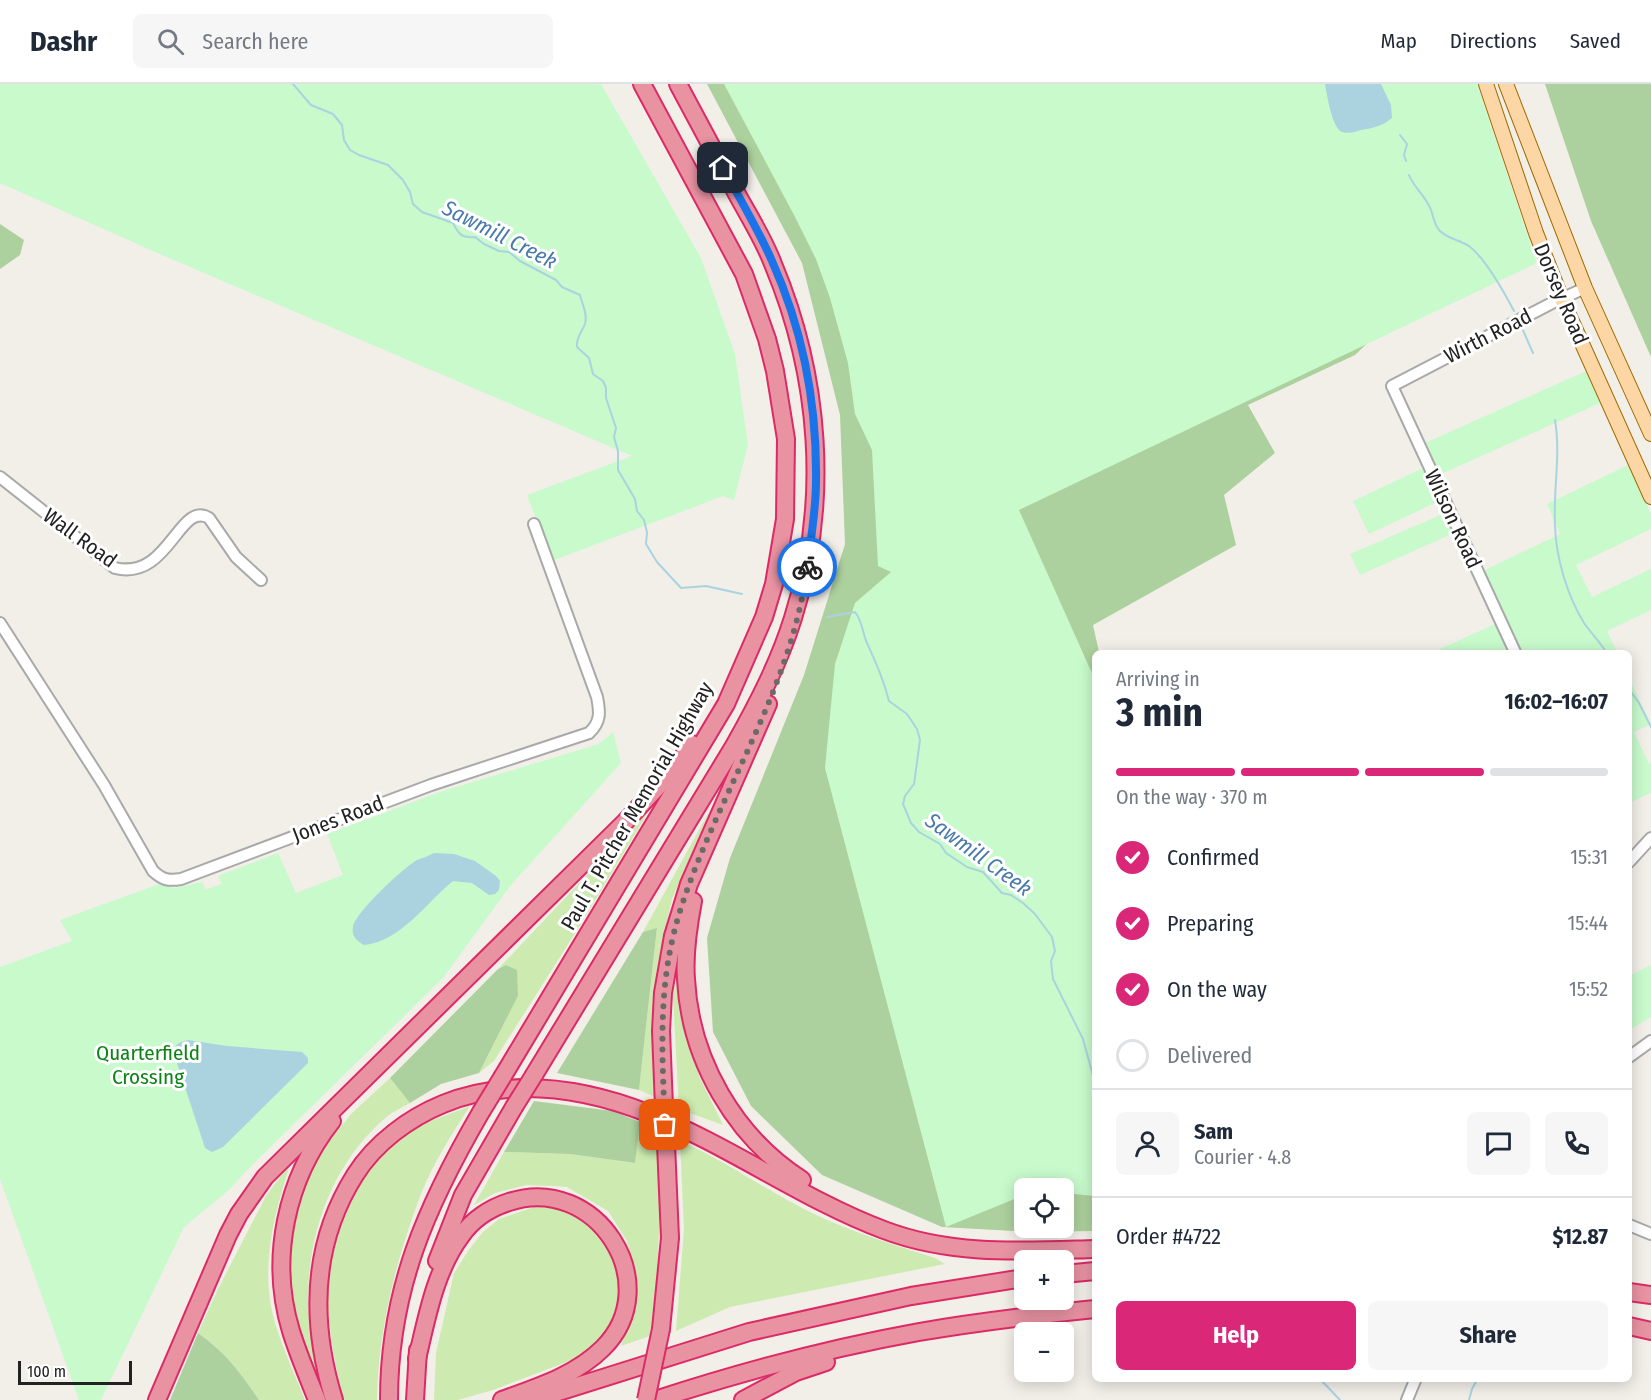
<!DOCTYPE html>
<html lang="en">
<head>
<meta charset="utf-8">
<style>
	body { margin:0; font-family:"Fira Sans Condensed",sans-serif; background:#f6f6f7; color:#1f2937; height:100vh; display:flex; flex-direction:column; font-size:22px; white-space:nowrap }
	* { box-sizing:border-box; margin:0 }
	p { font-size:20px; color:#747a83 }
	.icon { flex:none; width:33px; height:33px; fill:none; stroke:currentColor; stroke-width:2; stroke-linecap:round; stroke-linejoin:round }
	.map { position:relative; flex:1; overflow:hidden }
	.details { position:absolute; left:1092px; top:566px; width:540px; height:732px; display:flex; flex-direction:column; background:#fff; border-radius:9px; box-shadow:0 3px 15px #0003 }
	.details>* { flex:none }
	.fabs { position:absolute; left:1014px; top:1094px; display:grid; gap:12px }
	.fabs a { display:grid; place-items:center; width:60px; height:60px; border-radius:9px; background:#fff; box-shadow:0 3px 15px #0003; font-size:30px }
	.scale { position:absolute; left:18px; bottom:15px; width:114px; box-sizing:border-box; padding-left:6px; border:3px solid #222; border-top:0; font-size:16px; line-height:21px; white-space:nowrap; color:#222; -webkit-text-stroke:4px #fff; paint-order:stroke }
	.pin { position:absolute; display:grid; place-items:center; width:51px; height:51px; color:#fff; margin:-26px; border-radius:12px; box-shadow:0 3px 9px #0006 }
	.courier { position:absolute; display:grid; place-items:center; width:60px; height:60px; margin:-30px; border:4px solid #1a73e8; border-radius:50%; background:#fff; color:#222; box-shadow:0 2px 8px #0007 }
	.head em { font-style:normal; font-weight:700 }
	.head div { display:flex; flex-direction:column-reverse }
	.head { display:flex; align-items:center; justify-content:space-between; height:102px; padding:0 24px }
	h1 { font-size:39px; font-weight:700; line-height:45px }
	.bar { display:grid; grid-template-columns:repeat(4,1fr); gap:9px 6px; align-content:center; height:72px; padding:0 24px }
	.bar i { height:8px; border-radius:4px; background:#e0e1e3 }
	.bar .active { background:#db2777 }
	.bar p { grid-column:span 4 }
	.line { display:flex; align-items:center; gap:15px; padding:0 24px; border-top:2px solid #e0e1e3 }
	.line div { flex:1 }
	.round { display:grid; place-items:center; flex:none; width:63px; height:63px; border-radius:9px; background:#f6f6f7 }
	ol { padding:0 24px; list-style:none }
	li { display:flex; align-items:center; gap:18px; height:66px }
	li p { margin-inline-start:auto }
	li .icon { padding:6px; border-radius:50%; background:#db2777; color:#fff; stroke-width:4 }
	li:last-child { color:#747a83 }
	li i { width:33px; height:33px; border:3px solid #e0e1e3; border-radius:50% }
	.action { display:flex; gap:12px; margin-top:auto; padding:12px 24px }
	.action a { flex:1; height:69px; border-radius:9px; background:#db2777; color:#fff; font-size:24px; font-weight:700; line-height:69px; text-align:center }
	.action a+a { background:#f6f6f7; color:#1f2937 }
	header { display:flex; align-items:center; gap:36px; box-sizing:border-box; height:84px; padding:0 30px; background:#fff; border-bottom:2px solid #e0e1e3 }
	header strong { font-size:28px }
	nav { display:flex; gap:33px; margin-inline-start:auto; font-size:21px }
	.search { width:420px; height:54px; background:#f6f6f7; display:flex; align-items:center; gap:15px; box-sizing:border-box; padding:0 21px; border-radius:9px; color:#747a83; font-size:22px }
	.map>svg:first-child { display:block }
	.grass { fill:#cdebb0 }
	.forest { fill:#add19e; fill-rule:evenodd }
	.park { fill:#c8facc }
	.water { fill:#aad3df }
	.lines { fill:none; stroke-linecap:round; stroke-linejoin:round }
	.stream { stroke:#aad3df; stroke-width:2 }
	.minor-casing { stroke:#a9a9a9; stroke-width:14 }
	.major-casing { stroke:#a06b00; stroke-width:16 }
	.highway-casing { stroke:#dc2a67; stroke-width:20 }
	.minor { stroke:#fff; stroke-width:10 }
	.major { stroke:#fcd6a4; stroke-width:14 }
	.highway { stroke:#e892a2; stroke-width:16 }
	.highway-bridge-casing { stroke:#dc2a67; stroke-width:20; stroke-linecap:butt }
	.highway-bridge { stroke:#e892a2; stroke-width:16 }
	.done { stroke:#6b6a68; stroke-width:6; stroke-dasharray:0 10.8 }
	.route { stroke:#1a73e8; stroke-width:8 }
	.labels { text-anchor:middle; stroke-width:6; stroke-linejoin:round; paint-order:stroke }
	.street-label { font-size:21px; fill:#222; stroke:#fff }
	.park-label { font-size:21px; fill:#0c8416; stroke:#fff }
	.water-label { font-size:22px; font-style:italic; fill:#4a7aab; stroke:#fff }
</style>
</head>
<body>
<header>
<strong>Dashr</strong>
<div class="search"><svg class="icon" aria-label="search" viewBox="0 0 24 24"><circle cx="10" cy="10" r="6"/><path d="M15 15l6 6"/></svg>Search here</div>
<nav><a>Map</a><a>Directions</a><a>Saved</a></nav>
</header>
<div class="map">
<svg width="1651" height="1316" viewBox="0 0 1651 1316">
	<rect width="100%" height="100%" fill="#f2efe9"/>
	<g class="grass">
		<polygon points="652,722 581,840 494,977 479,989 518,912 506,881 498,885"/>
		<polygon points="711,724 672,815 659,875 654,913 652,960 655,1013 639,1006 657,845 643,848"/>
		<polygon points="679,876 681,914 699,992 723,1041 679,1025 673,913"/>
		<path d="M 390,994 L 410,1019 C 401,1024 390,1029 383,1036 C 330,1083 307,1153 308,1221 C 309,1249 315,1276 318,1303 L 300,1257 L 292,1213 L 291,1163 L 299,1118 L 320,1069 L 351,1030 Z"/>
		<path d="M 470,1022 C 452,1050 433,1079 421,1110 C 396,1175 378,1247 377,1316 L 343,1316 C 336,1282 326,1238 328,1203 C 333,1147 358,1087 403,1052 C 422,1038 448,1031 470,1022 Z"/>
		<polygon points="640,1038 656,1044 660,1128 657,1190 650,1252 621,1262 634,1225 635,1189 627,1157 608,1127 567,1103 552,1102 526,1101 495,1109 474,1121 504,1068 570,1070 634,1079"/>
		<path d="M 680,1057 C 718,1073 752,1097 789,1117 C 835,1143 885,1158 935,1174 L 945,1180 L 730,1223 L 676,1247 L 684,1145 Z"/>
		<path d="M 291,1078 C 274,1130 259,1185 275,1239 C 283,1265 295,1291 305,1316 L 259,1316 C 239,1287 227,1270 198,1249 L 219,1203 L 266,1112 Z"/>
		<polygon points="540,1121 572,1127 600,1148 616,1180 620,1212 611,1240 602,1257 572,1276 493,1306 458,1316 434,1316 436,1269 454,1189 468,1167 483,1148 499,1135"/>
	</g>
	<g class="forest">
		<path d="M 707,0 L 887,0 L 1380,247 L 1355,271 L 1248,321 L 1275,369 L 1224,411 L 1236,461 L 1093,541 L 1099,568 L 1095,568 L 1095,1147 L 1030,1148 L 942,1143 L 822,1091 L 751,1022 L 713,948 L 707,854 L 730,774 L 804,591 L 845,460 L 840,331 L 802,179 ZM 1024,1104 L 1064,1104 L 1064,1143 L 1024,1143 Z"/>
		<polygon points="1545,0 1651,0 1651,273 1591,137"/>
		<polygon points="0,140 24,156 20,171 0,185"/>
		<polygon points="657,844 639,1006 557,989 643,848"/>
		<polygon points="506,881 517,886 518,912 479,989 441,1000 410,1019 390,994 498,885"/>
		<polygon points="534,1017 613,1027 640,1038 635,1079 570,1070 504,1068"/>
		<path d="M 198,1249 C 227,1270 239,1287 259,1316 L 170,1316 Z"/>
	</g>
	<g class="park">
		<polygon points="0,0 601,0 701,174 735,270 748,361 734,416 723,412 552,477 527,411 632,372 162,171 0,99"/>
		<polygon points="724,0 1477,0 1537,179 1019,426 1095,596 1095,1112 1064,1109 1064,1104 1024,1104 1024,1111 946,1143 825,684 835,580 855,519 891,488 878,482 872,366 855,330 848,279 830,214 816,175 794,131"/>
		<polygon points="1586,287 1600,319 1439,391 1425,359"/>
		<polygon points="1628,381 1651,430 1651,445 1576,481 1592,513 1651,485 1651,526 1607,547 1617,568 1519,568 1481,488 1560,450 1547,420"/>
		<polygon points="1423,384 1439,417 1369,450 1353,417"/>
		<polygon points="1445,429 1454,449 1360,491 1350,470"/>
		<polygon points="1495,540 1507,568 1442,568 1440,565"/>
		<polygon points="1629,594 1651,640 1634,648 1649,680 1651,679 1651,709 1629,719"/>
		<polygon points="613,648 621,679 511,801 443,894 248,1085 230,1105 184,1143 101,1316 79,1316 0,1095 0,883 72,857 60,836 162,799 174,804 203,798 205,806 222,800 218,792 278,769 296,809 343,791 327,750 443,707 599,660"/>
		<polygon points="1651,881 1651,933 1629,946 1629,892"/>
	</g>
	<g class="water">
		<path d="M 1325,0 L 1381,0 L 1391,21 L 1392,34 C 1383,42 1373,44 1361,46 C 1355,48 1349,50 1342,48 C 1332,44 1327,11 1325,0 Z"/>
		<path d="M 434,769 L 454,770 L 475,777 L 496,792 L 500,797 L 499,806 L 495,810 L 489,811 L 472,799 L 453,797 C 426,819 400,858 364,861 C 357,857 351,852 353,843 C 355,829 403,784 417,776 C 422,774 429,772 434,769 Z"/>
		<path d="M 188,956 L 227,962 L 302,968 L 308,974 L 308,979 L 223,1063 L 212,1068 L 205,1064 L 177,979 C 168,967 174,959 188,956 Z"/>
	</g>
	<g class="lines">
		<g class="stream">
			<path d="M 293,0 L 311,21 L 333,30 L 342,41 L 344,56 L 350,66 L 359,71 L 388,81 L 403,96 L 410,108 L 413,120 L 422,128 L 453,139 C 459,151 462,154 475,153 L 484,160 L 499,167 L 509,168 L 520,177 L 556,196 L 562,203 L 580,211 C 582,220 588,230 585,240 C 582,248 576,253 577,263 L 589,274 L 593,290 L 603,297 L 606,304 L 606,314 L 616,344 L 614,353 L 618,367 L 618,386 L 635,415 L 637,427 L 644,436 L 647,448 L 646,460 L 657,478 L 681,504 L 706,502 L 742,510"/>
			<polyline points="1400,51 1407,60 1404,71 1406,77"/>
			<path d="M 1409,91 C 1414,104 1426,112 1431,126 C 1434,134 1434,141 1440,147 C 1448,155 1460,156 1469,162 C 1486,175 1504,208 1514,227"/>
			<polyline points="1522,244 1533,269"/>
			<path d="M 1555,336 C 1561,371 1553,406 1555,442 C 1556,474 1567,511 1584,539 C 1591,549 1600,558 1606,568"/>
			<path d="M 827,533 L 855,528 C 863,538 862,548 867,559 C 876,579 883,594 889,617 L 907,630 L 917,645 L 920,656 L 914,700 L 905,712 L 903,720 L 911,739 L 919,748 L 940,760 L 946,769 L 967,783 L 983,788 L 1002,809 L 1011,811 L 1023,819 L 1035,830 L 1052,853 L 1055,867 L 1051,877 L 1053,895 L 1083,955 L 1095,999"/>
			<polyline points="1629,605 1639,619 1651,643"/>
			<polyline points="1319,1294 1340,1316"/>
			<polyline points="1469,1316 1472,1305 1478,1294"/>
		</g>
		<g class="minor-casing">
			<g id="minor">
				<path d="M 0,393 L 115,484 C 169,497 179,416 209,434 L 236,473 L 261,496"/>
				<path d="M 0,539 L 104,701 L 153,787 C 163,796 168,797 181,795 L 431,701 L 589,649 C 601,638 600,628 597,613 L 534,440"/>
				<polyline points="1515,568 1392,302 1550,220 1585,204"/>
				<polyline points="1629,778 1651,754"/>
				<polyline points="1629,973 1651,957"/>
				<polyline points="1629,1141 1651,1150"/>
				<polyline points="1407,1316 1416,1294"/>
			</g>
		</g>
		<g class="major-casing">
			<g id="major">
				<polyline points="1486,0 1536,149 1562,215 1651,413"/>
				<polyline points="1506,0 1585,204 1651,350"/>
			</g>
		</g>
		<g class="highway-casing">
			<g id="highway">
				<path d="M 693,817 C 688,843 684,869 686,895 C 690,976 735,1053 802,1096"/>
				<path d="M 534,991 L 734,662 C 757,621 779,579 793,534 C 830,418 820,292 773,180 C 764,156 750,134 738,112 C 718,74 698,37 678,0"/>
				<polyline points="503,992 726,620 764,533 774,500 785,435 786,355 775,287 767,255 744,190 642,0"/>
				<polyline points="664,1023 661,947 663,909 673,852 689,800 768,620"/>
				<polyline points="437,1177 463,1111 514,1023"/>
				<polyline points="1064,1190 1095,1187"/>
				<polyline points="1629,1208 1651,1211"/>
				<polyline points="1629,1242 1651,1247"/>
				<polyline points="661,1245 670,1154 666,1060"/>
				<path d="M 417,1275 C 427,1233 435,1187 461,1152 C 472,1136 490,1124 509,1118 C 596,1089 667,1200 603,1264 C 576,1291 538,1303 502,1316"/>
				<polyline points="157,1316 228,1151 239,1130 265,1093 625,738 675,684 692,660"/>
				<path d="M 317,1316 C 308,1293 298,1270 291,1247 C 269,1175 286,1095 332,1037"/>
				<path d="M 334,1316 C 310,1238 311,1161 355,1091 C 375,1059 409,1034 443,1020 C 469,1009 496,1005 524,1004 C 659,1003 764,1101 884,1146 C 952,1172 1024,1167 1095,1165"/>
				<path d="M 389,1316 C 389,1205 427,1121 481,1028"/>
				<polyline points="415,1316 418,1266"/>
				<polyline points="533,1316 749,1248 911,1212 1024,1194"/>
				<path d="M 655,1316 C 741,1288 830,1264 919,1248 C 977,1238 1036,1231 1095,1225"/>
				<polyline points="743,1316 796,1288 826,1278"/>
			</g>
		</g>
		<use href="#minor" class="minor"/>
		<use href="#major" class="major"/>
		<use href="#highway" class="highway"/>
		<g class="highway-bridge-casing">
			<g id="highway-bridge">
				<polyline points="514,1023 534,991"/>
				<polyline points="664,1023 666,1060"/>
				<polyline points="481,1028 503,992"/>
				<polyline points="646,1316 661,1245"/>
			</g>
		</g>
		<use href="#highway-bridge" class="highway-bridge"/>
	</g>
	<g class="lines">
		<path class="done" d="M 665,1041 C 662,966 657,898 681,824 C 718,709 792,606 807,483"/>
		<path class="route" d="M 723,84 C 740,115 758,145 772,177 C 803,246 817,322 816,397 C 816,426 811,455 807,483"/>
	</g>
	<g class="labels">
		<g class="street-label">
			<text transform="translate(1561 210) rotate(67)" y="7">Dorsey Road</text>
			<text transform="translate(1488 252) rotate(-27)" y="7">Wirth Road</text>
			<text transform="translate(1453 435) rotate(65)" y="7">Wilson Road</text>
			<text transform="translate(80 454) rotate(36)" y="7">Wall Road</text>
			<text transform="translate(637 722) rotate(-60)" y="7">Paul T. Pitcher Memorial Highway</text>
			<text transform="translate(338 735) rotate(-21)" y="7">Jones Road</text>
		</g>
		<g class="park-label">
			<text x="148" y="976">Quarterfield<tspan x="148" dy="24">Crossing</tspan></text>
		</g>
		<g class="water-label">
			<text transform="translate(500 150) rotate(27)" y="8">Sawmill Creek</text>
			<text transform="translate(979 770) rotate(36)" y="8">Sawmill Creek</text>
		</g>
	</g>
</svg>
<div class="fabs">
<a><svg class="icon" aria-label="locate" viewBox="0 0 24 24"><circle cx="12" cy="12" r="6"/><path d="M12 2v4M12 18v4M2 12h4M18 12h4"/></svg></a>
<a>+</a>
<a>−</a>
</div>
<div class="scale">100 m</div>
<div class="pin" style="left:665px;top:1041px;background:#ea580c"><svg class="icon" aria-label="bag" viewBox="0 0 24 24"><path d="M5 8h14l-1 12H6zM9 8a3 3 0 0 1 6 0"/></svg></div>
<div class="pin" style="left:723px;top:84px;background:#1f2937"><svg class="icon" aria-label="home" viewBox="0 0 24 24"><path d="M3 11l9-7 9 7M6 9v11h12V9"/></svg></div>
<div class="courier" style="left:807px;top:483px"><svg class="icon" aria-label="bike" viewBox="0 0 24 24"><circle cx="6" cy="16" r="4"/><circle cx="18" cy="16" r="4"/><path d="M6 16l4-8h5l3 8M10 8l3 8H6M13 5h3"/></svg></div>
<section class="details">
<div class="head"><div><h1>3 min</h1><p>Arriving in</p></div><em>16:02–16:07</em></div>
<div class="bar"><i class="active"></i><i class="active"></i><i class="active"></i><i></i><p>On the way · 370 m</p></div>
<ol>
<li><svg class="icon" aria-label="check" viewBox="0 0 24 24"><path d="M5 12l5 5 9-10"/></svg>Confirmed<p>15:31</p></li>
<li><svg class="icon" aria-label="check" viewBox="0 0 24 24"><path d="M5 12l5 5 9-10"/></svg>Preparing<p>15:44</p></li>
<li><svg class="icon" aria-label="check" viewBox="0 0 24 24"><path d="M5 12l5 5 9-10"/></svg>On the way<p>15:52</p></li>
<li><i></i>Delivered</li>
</ol>
<div class="line" style="height:108px"><a class="round"><svg class="icon" aria-label="person" viewBox="0 0 24 24"><circle cx="12" cy="8" r="4"/><path d="M4 21q1-7 8-7t8 7"/></svg></a><div><b>Sam</b><p>Courier · 4.8</p></div><a class="round"><svg class="icon" aria-label="chat" viewBox="0 0 24 24"><path d="M4 5h16v11H9l-5 4z"/></svg></a><a class="round"><svg class="icon" aria-label="phone" viewBox="0 0 24 24"><path d="M5 4h4l2 5-3 2q2 4 5 5l2-3 5 2v4C11 20 4 13 5 4z"/></svg></a></div>
<div class="line" style="height:78px"><div>Order #4722</div><b>$12.87</b></div>
<div class="action"><a>Help</a><a>Share</a></div>
</section>
</div>
</body>
</html>
